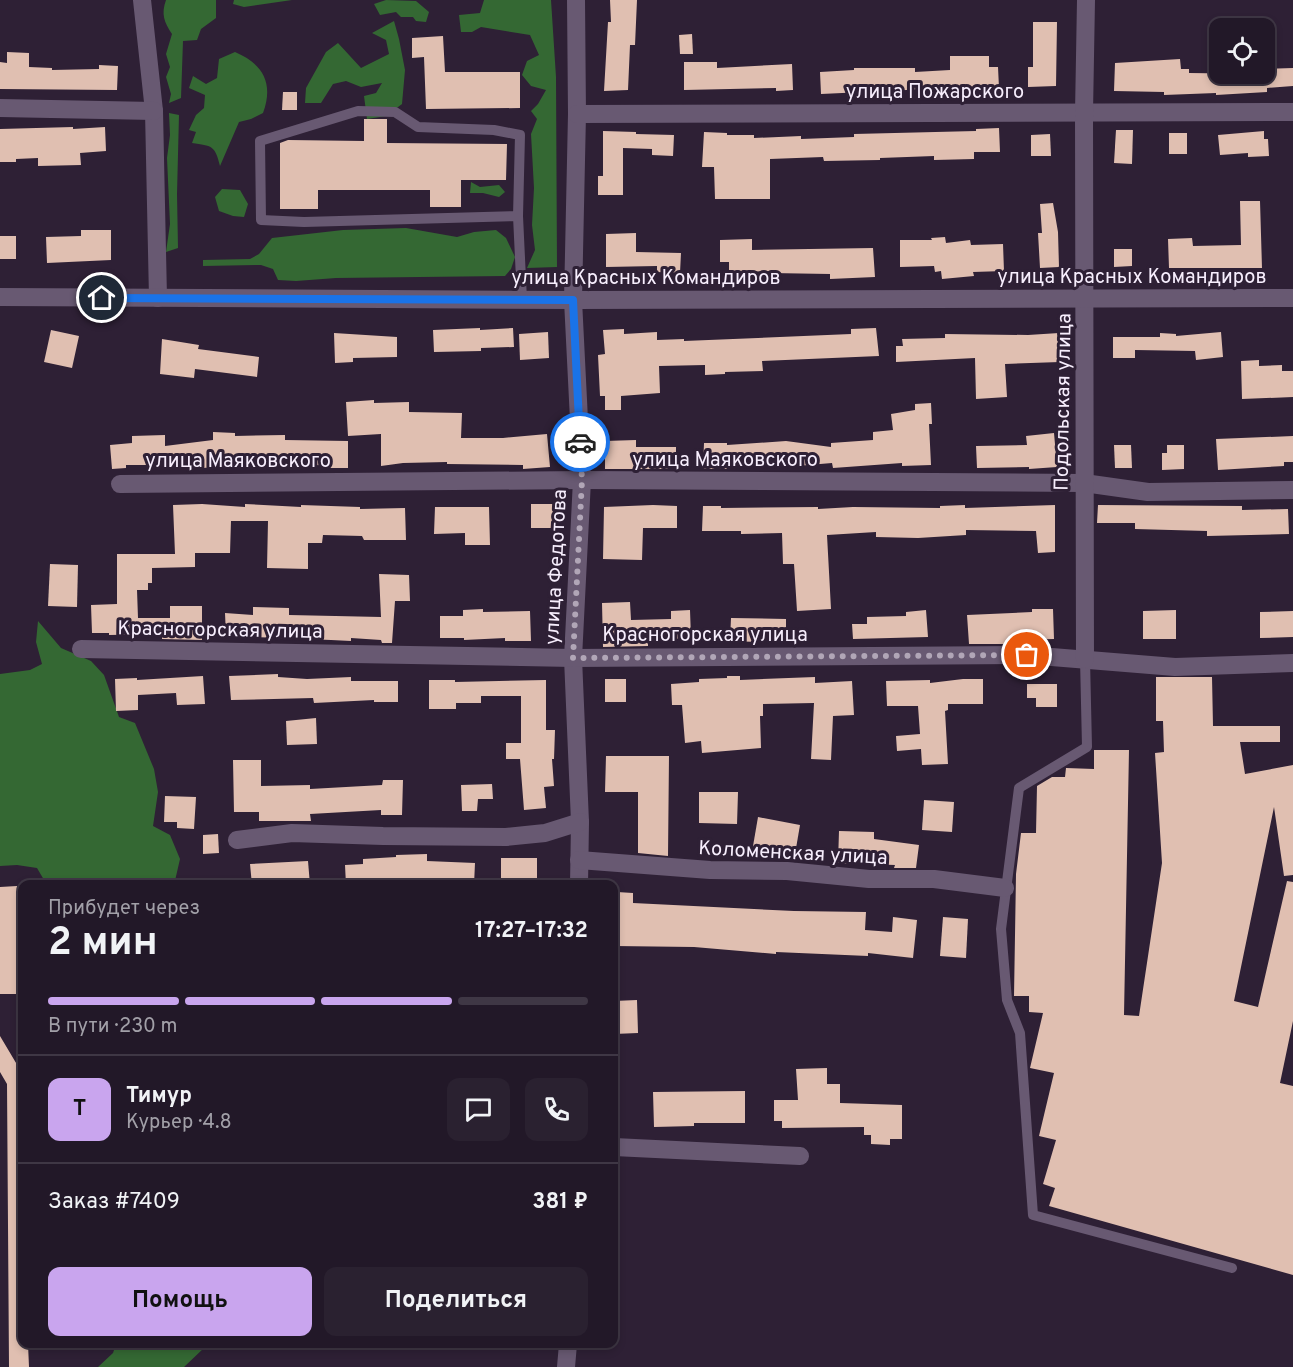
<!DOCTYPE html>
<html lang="ru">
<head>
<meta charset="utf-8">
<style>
	body { margin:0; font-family:Overpass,sans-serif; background:#2a2130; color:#f1f3f6; height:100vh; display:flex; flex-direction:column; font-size:22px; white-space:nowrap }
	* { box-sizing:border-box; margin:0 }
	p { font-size:20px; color:#a2a0a8 }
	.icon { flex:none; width:33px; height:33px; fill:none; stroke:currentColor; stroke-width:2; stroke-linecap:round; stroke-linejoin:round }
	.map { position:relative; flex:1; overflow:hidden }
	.details { position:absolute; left:18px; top:880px; width:600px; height:468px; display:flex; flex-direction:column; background:#221828; border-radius:12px; box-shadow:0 3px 9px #0003,0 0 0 2px #3f3745 }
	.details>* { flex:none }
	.controls { position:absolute; left:1209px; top:18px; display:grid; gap:12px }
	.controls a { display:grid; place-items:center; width:66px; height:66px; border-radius:12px; background:#221828; box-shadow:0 3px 9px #0003,0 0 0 2px #3f3745; font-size:30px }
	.pin { position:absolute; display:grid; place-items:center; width:51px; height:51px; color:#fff; margin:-26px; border:3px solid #fff; border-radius:50%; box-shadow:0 2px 6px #0007 }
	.courier { position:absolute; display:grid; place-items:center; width:60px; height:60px; margin:-30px; border:4px solid #1a73e8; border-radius:50%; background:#fff; color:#222; box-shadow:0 2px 8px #0007 }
	.summary em { font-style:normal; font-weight:700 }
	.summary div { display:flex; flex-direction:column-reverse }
	.summary { display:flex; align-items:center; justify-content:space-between; height:102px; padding:0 30px }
	h1 { font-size:39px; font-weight:700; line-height:45px }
	.bar { display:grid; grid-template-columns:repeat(4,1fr); gap:9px 6px; align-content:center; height:72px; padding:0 30px }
	.bar i { height:8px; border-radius:4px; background:#3f3745 }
	.bar .current { background:#c9a5ee }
	.bar p { grid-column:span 4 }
	.line { display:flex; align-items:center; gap:15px; padding:0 30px; border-top:2px solid #3f3745 }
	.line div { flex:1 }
	.round { display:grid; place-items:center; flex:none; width:63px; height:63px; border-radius:12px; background:#2a2130 }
	.primary-button { display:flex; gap:12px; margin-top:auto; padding:12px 30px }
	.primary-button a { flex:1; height:69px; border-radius:12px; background:#c9a5ee; color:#111; font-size:24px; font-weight:700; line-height:69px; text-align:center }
	.primary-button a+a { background:#2a2130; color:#f1f3f6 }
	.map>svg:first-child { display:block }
	.forest { fill:#346833 }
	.building { fill:#e0bfb1 }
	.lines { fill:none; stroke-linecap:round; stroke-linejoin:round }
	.lane { stroke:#685972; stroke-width:10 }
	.street { stroke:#685972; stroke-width:18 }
	.secondary { stroke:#685972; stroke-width:18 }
	.done { stroke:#b1a6b7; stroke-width:6; stroke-dasharray:0 10.8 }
	.route { stroke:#1a73e8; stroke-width:8 }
	.labels { text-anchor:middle; stroke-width:6; stroke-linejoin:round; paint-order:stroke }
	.street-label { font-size:20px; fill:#f7eefd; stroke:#2e2035 }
</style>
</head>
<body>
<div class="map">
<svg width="1293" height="1367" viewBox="0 0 1293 1367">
	<rect width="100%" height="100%" fill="#2e2035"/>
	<g class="forest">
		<path d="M 166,0 L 216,0 L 216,18 L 201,29 L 197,40 L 183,41 L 181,98 L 169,103 L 171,94 L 166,77 L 170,67 L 166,54 L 172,34 C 164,22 161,14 166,0 Z"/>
		<polygon points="234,0 292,0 244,7 233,4"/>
		<polygon points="386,0 416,1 429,12 426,22 416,21 413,17 401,17 396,12 380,15 374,4"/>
		<polygon points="484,0 551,0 556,77 557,267 527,268 535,250 532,225 534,188 531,134 537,119 531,111 538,104 546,90 531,86 522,75 527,61 539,55 530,35 481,27 472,32 461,32 459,15 480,13"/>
		<polygon points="394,21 399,39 405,70 402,104 386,116 367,119 364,96 376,93 382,83 361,87 346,81 333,84 321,103 305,103 306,88 326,52 338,43 361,68 389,54 386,40 372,33"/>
		<path d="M 235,52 C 263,64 274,83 263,113 L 251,119 L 239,122 L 220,166 C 215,145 212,146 192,143 L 196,132 L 189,130 L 196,115 L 204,108 L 205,95 L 189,88 L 193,76 L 206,84 L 217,78 L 219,59 Z"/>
		<polygon points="169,113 179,115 177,194 178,248 166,252 170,224 167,158 170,135"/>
		<polygon points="471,182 480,187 499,185 505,192 499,197 483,193 470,193"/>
		<polygon points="222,189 240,190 248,204 244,217 233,216 219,211 215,197"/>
		<polygon points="406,228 457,237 474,232 496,230 506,238 515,257 511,269 505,276 336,278 296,281 278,280 273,269 261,265 203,266 203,260 250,259 259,254 272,238 343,230"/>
		<polygon points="38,621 61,648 91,661 104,675 119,717 135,723 154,769 158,792 153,826 170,835 180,859 174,885 47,885 37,868 17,865 0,866 0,674 30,670 42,664 36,642"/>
		<polygon points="116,1344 205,1344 205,1347 184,1367 98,1367 113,1353"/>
	</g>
	<g class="building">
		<polygon points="610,0 637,0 635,45 630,45 628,90 604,91 608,22 611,22"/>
		<polygon points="1033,22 1057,22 1056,86 1028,87 1028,67 1033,67"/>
		<polygon points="692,34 693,54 680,54 679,35"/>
		<polygon points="443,36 445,72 520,72 520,108 426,109 424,57 412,58 412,38"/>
		<polygon points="7,52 29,53 29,67 52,68 52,70 99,69 99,65 118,66 117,90 0,89 0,62 7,63"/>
		<polygon points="950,56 989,56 989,67 998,67 999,88 969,89 970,92 950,93 950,91 929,92 928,89 821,94 820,72 854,70 854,68 915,68 915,72 950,70"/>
		<polygon points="1180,59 1181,69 1189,69 1189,73 1264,74 1264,69 1293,68 1293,86 1267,88 1267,92 1216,95 1216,93 1164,95 1164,92 1114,91 1115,63"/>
		<polygon points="684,62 717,62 717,68 792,64 793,90 776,91 776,88 684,90"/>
		<polygon points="283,92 297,92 297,110 282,110"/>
		<polygon points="364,119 387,119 387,143 507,144 506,180 461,180 461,207 430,207 430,190 318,190 318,209 280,209 280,143 288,140 364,141"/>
		<polygon points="73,127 73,129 105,127 106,151 80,153 81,165 38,166 38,158 16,159 16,162 0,162 0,129"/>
		<polygon points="999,128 1000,152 974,152 974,159 934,160 934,156 880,158 880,160 824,161 823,157 770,159 770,199 715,199 714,167 702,167 704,132 727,133 727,135 754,135 754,138 801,136 801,139 854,137 854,134 976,131 976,129"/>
		<polygon points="1116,130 1133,130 1132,164 1114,163"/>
		<polygon points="603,131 636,132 636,134 674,135 673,156 652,155 652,149 623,148 623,195 598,195 598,176 603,176"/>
		<polygon points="1264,131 1264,139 1268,139 1269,156 1248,157 1248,153 1220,155 1218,135"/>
		<rect x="1169" y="133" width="18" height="21"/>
		<polygon points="1050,134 1051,156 1031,156 1031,135"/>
		<polygon points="1240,201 1260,201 1262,268 1169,268 1168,239 1192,238 1193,246 1241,245"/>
		<polygon points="1053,203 1058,232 1059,267 1040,268 1038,233 1042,233 1040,204"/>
		<polygon points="81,230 111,230 111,260 47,263 46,237 81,236"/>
		<polygon points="636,233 636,252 681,253 680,273 657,272 657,266 606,267 606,234"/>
		<rect x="0" y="236" width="16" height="23"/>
		<polygon points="945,237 946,243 970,240 971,245 1003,244 1004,271 973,272 974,276 942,279 941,271 935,272 934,266 900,267 900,240 932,240 931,238"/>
		<polygon points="752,239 752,250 873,248 875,277 830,279 830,274 770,273 770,271 729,272 729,262 720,262 720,240"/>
		<polygon points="1114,249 1132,249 1132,266 1114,267"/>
		<polygon points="480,328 480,330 513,328 514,347 481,348 481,351 434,352 433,330"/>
		<polygon points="876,328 879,356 762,361 763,371 725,372 725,374 705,375 705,365 659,366 660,393 621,396 621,410 605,410 605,396 600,396 598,355 605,354 603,330 624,329 624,334 657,332 657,340 684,339 684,341 851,334 851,329"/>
		<polygon points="51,330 79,336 72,368 44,362"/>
		<polygon points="548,332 549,358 520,360 519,334"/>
		<polygon points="1221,332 1223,357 1196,360 1195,351 1135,350 1135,358 1113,358 1113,337 1160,337 1160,333 1176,334 1176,336"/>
		<polygon points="334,333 397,337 397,357 353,358 353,362 335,363"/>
		<polygon points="1059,333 1060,362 1005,364 1007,397 976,399 975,358 896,362 896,346 903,346 902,339 945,338 945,334 1028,335"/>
		<polygon points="162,339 199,345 198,349 259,357 257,377 195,369 194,378 160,374"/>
		<polygon points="1259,360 1259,366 1282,365 1282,371 1293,371 1293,397 1242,399 1241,361"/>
		<polygon points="374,400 374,403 409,402 409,412 462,413 461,438 503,438 547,434 550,467 523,469 523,465 447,464 447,462 403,463 381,466 381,434 348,436 346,402"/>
		<polygon points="931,403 932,424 929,424 931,465 902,466 902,463 833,468 832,463 785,467 785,463 727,466 727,469 703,469 704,443 727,443 727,445 786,441 831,447 831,443 873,440 873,432 893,430 891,414 915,410 915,404"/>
		<polygon points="213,432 235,433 235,436 285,435 285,440 348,441 348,468 325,468 325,465 214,467 192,469 191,461 165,465 126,465 126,468 112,469 110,445 132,443 132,436 165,435 165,446 213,440"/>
		<polygon points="1054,433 1057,467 1029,469 1029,467 977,468 976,446 1027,445 1026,436"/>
		<polygon points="1293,436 1293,462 1284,462 1284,466 1218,470 1216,439"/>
		<polygon points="636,440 636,447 676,447 676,469 605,469 605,441"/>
		<polygon points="1114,445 1131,445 1132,468 1115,468"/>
		<polygon points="1167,445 1184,445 1184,469 1162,470 1162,453 1167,453"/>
		<polygon points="202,504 245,507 245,504 301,507 301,505 360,507 360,509 405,508 406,540 364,540 362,536 323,535 322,543 308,543 308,569 267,568 268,521 231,521 230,553 195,553 195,567 152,568 152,583 148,583 148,590 137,590 138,618 170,618 170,606 202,606 202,640 162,639 162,634 109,635 109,633 92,633 91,605 117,604 117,554 175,554 173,505"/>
		<rect x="531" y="504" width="23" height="24"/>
		<polygon points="653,505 677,506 677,528 643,528 642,560 603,559 604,507"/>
		<polygon points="965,505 965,508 1055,505 1055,552 1038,553 1036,531 966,530 966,535 918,538 876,537 876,532 827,535 831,609 797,611 794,564 783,564 782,533 741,534 741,531 702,531 703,506 721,506 721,508 818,507 818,509 853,507 940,508 940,506"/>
		<polygon points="1098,505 1242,506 1242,510 1288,509 1289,534 1207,536 1207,531 1135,529 1135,523 1097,523"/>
		<polygon points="435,507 489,507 490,545 465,545 465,533 434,534"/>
		<polygon points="50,564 78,565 77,607 48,606"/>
		<polygon points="379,574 409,575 410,601 395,601 392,643 382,643 381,640 351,638 351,641 331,640 226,636 225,613 253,615 253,607 289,608 289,615 381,617"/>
		<polygon points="630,602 631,620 671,619 671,611 690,610 691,638 648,640 648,646 603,647 602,603"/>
		<polygon points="483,609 483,612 530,611 531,641 505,641 505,638 464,640 464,638 440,638 440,616 463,616 463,610"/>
		<polygon points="1032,609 1053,609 1054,639 1011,640 1011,644 969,644 967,615 1032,612"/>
		<polygon points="926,610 928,637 853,639 852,624 867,624 867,617 906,616 906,612"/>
		<polygon points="1176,610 1176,639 1143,639 1143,611"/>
		<polygon points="1293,611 1293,637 1260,638 1260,612"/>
		<polygon points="731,618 786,619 786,636 758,636 758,642 730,641"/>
		<polygon points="278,674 278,677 307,679 351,677 351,681 398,681 398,702 374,702 374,700 314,703 313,698 231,700 229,676"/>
		<polygon points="203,676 205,704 177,705 176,693 138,695 138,710 116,711 115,679 137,678 137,680"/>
		<polygon points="727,676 740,676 740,680 815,677 815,683 852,681 854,715 833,716 831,760 811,759 814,703 763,704 763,716 760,716 761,748 702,753 701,741 685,743 682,705 672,705 671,684 699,682 699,679 727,678"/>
		<polygon points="1156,677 1212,677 1213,726 1280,726 1280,742 1240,742 1245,774 1293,765 1293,875 1284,876 1274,807 1234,1001 1258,1007 1287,881 1293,882 1293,1021 1280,1083 1293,1086 1293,1275 1049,1206 1055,1188 1043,1184 1056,1140 1039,1136 1054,1073 1030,1068 1043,1013 1029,1012 1029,996 1014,996 1016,874 1021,833 1036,833 1037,786 1052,777 1065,777 1066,768 1094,769 1094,750 1129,750 1124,1015 1139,1016 1162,863 1155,753 1164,752 1163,721 1156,721"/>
		<rect x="605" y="679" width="21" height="23"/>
		<polygon points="963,679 983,679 983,704 948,704 948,710 945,711 948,764 922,765 921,749 897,751 896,736 920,734 918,706 887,706 886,681 930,680 930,683"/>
		<polygon points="429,680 455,680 455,682 546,680 546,730 555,730 554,759 552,759 554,786 544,787 546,808 524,810 520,759 506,759 506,743 521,743 521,696 481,696 481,703 456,703 456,709 429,709"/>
		<polygon points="1027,684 1057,684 1057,707 1036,707 1036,698 1027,698"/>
		<polygon points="316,718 317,744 287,745 286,721"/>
		<polygon points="606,756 669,756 668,856 638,853 638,792 605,792"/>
		<polygon points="233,760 261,760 261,786 310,785 310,789 382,785 383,780 403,780 402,815 381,815 381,810 310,814 311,821 259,821 259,812 234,812"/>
		<polygon points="492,784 493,799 478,799 477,811 462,811 461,785"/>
		<polygon points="699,792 738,792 737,824 699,823"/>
		<polygon points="165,796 196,797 194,829 177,828 177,822 164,822"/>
		<polygon points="924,800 954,802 952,832 922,830"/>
		<polygon points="758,817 800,825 794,860 752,852"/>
		<polygon points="839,831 874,832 874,839 919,845 916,868 894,868 895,865 838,863"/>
		<polygon points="218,834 219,853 203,854 203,835"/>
		<polygon points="427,854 427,861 475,863 474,885 346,885 345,865 363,864 363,859 396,857 396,855"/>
		<rect x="501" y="858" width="36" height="27"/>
		<polygon points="308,861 310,885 252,885 250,864"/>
		<polygon points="17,886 17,904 22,904 22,994 0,994 0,887"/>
		<polygon points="617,892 633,893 633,903 794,911 866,912 865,930 892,932 893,917 917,920 913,958 868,953 868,956 776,952 776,954 694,947 614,946 614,902 616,902"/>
		<polygon points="943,917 968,919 966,958 940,956"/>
		<polygon points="637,1000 638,1033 614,1034 614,1001"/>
		<polygon points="0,1036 22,1073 22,1344 28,1344 29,1367 9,1367 7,1084 0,1072"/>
		<polygon points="827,1068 827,1084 840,1084 840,1103 902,1105 902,1139 890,1139 890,1145 871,1144 871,1135 864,1135 864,1127 782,1128 782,1121 774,1121 774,1100 798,1100 796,1069"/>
		<polygon points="745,1091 745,1123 694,1123 694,1126 654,1127 653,1092"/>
	</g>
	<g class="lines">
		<g class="lane">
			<polyline points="518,216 520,135 494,130 418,127 395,112 358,111 260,141 261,220 304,222 518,216 522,300"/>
			<polyline points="1085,659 1087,747 1019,788 1001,929 1007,1000 1020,1033 1033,1215 1232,1268"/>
		</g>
		<g class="street">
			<polyline points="142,0 154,111 158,298"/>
			<polyline points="576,0 577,114 573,300 582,480 573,658 580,822 579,885"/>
			<polyline points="0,108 154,111"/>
			<polyline points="577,114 1293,112"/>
			<polyline points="120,484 582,480 1084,483 1148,492 1293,490"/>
			<polyline points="81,649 573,658 1027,655 1175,667 1293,663"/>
			<polyline points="1085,659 1084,113 1086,0"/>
			<polyline points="237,840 292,833 383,836 506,837 545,833 580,822"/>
			<polyline points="579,860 710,870 787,871 869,879 934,879 1005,888"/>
			<polyline points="614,1147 800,1156"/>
			<polyline points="566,1367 568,1344"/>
		</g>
		<polyline class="secondary" points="0,297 573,300 1293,298"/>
	</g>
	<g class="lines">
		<polyline class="done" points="580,442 582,480 573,658 1027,655"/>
		<polyline class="route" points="102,298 573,300 580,442"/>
	</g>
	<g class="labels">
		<g class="street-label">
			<text x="935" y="98">улица Пожарского</text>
			<text x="1132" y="283">улица Красных Командиров</text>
			<text x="646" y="284">улица Красных Командиров</text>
			<text transform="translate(1062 402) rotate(-89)" y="7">Подольская улица</text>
			<text x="725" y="466">улица Маяковского</text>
			<text x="238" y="467">улица Маяковского</text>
			<text transform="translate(555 567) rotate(-87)" y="7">улица Федотова</text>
			<text transform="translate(220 629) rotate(1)" y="7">Красногорская улица</text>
			<text x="705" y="641">Красногорская улица</text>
			<text transform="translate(793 852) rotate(3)" y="7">Коломенская улица</text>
		</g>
	</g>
</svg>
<div class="controls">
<a><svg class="icon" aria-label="locate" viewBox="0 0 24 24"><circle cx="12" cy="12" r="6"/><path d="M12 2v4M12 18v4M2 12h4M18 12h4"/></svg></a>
</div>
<div class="pin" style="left:1027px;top:655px;background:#ea580c"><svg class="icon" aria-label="bag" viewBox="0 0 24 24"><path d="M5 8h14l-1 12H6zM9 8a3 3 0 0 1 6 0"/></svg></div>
<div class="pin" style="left:102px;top:298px;background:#1f2937"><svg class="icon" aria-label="home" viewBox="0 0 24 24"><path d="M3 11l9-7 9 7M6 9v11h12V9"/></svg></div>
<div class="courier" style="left:580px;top:442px"><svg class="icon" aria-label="car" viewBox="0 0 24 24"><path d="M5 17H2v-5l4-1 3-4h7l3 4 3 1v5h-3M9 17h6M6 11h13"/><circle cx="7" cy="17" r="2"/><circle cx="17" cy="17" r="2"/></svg></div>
<section class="details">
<div class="summary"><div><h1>2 мин</h1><p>Прибудет через</p></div><em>17:27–17:32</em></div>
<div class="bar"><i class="current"></i><i class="current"></i><i class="current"></i><i></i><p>В пути · 230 m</p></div>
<div class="line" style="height:108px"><b class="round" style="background:#c9a5ee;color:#111">Т</b><div><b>Тимур</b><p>Курьер · 4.8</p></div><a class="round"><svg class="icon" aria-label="chat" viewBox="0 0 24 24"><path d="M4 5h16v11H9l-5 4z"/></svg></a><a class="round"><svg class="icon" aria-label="phone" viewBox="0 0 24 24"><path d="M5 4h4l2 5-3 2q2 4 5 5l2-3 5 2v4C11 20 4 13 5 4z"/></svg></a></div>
<div class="line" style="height:78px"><div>Заказ #7409</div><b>381 ₽</b></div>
<div class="primary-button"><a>Помощь</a><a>Поделиться</a></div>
</section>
</div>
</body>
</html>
